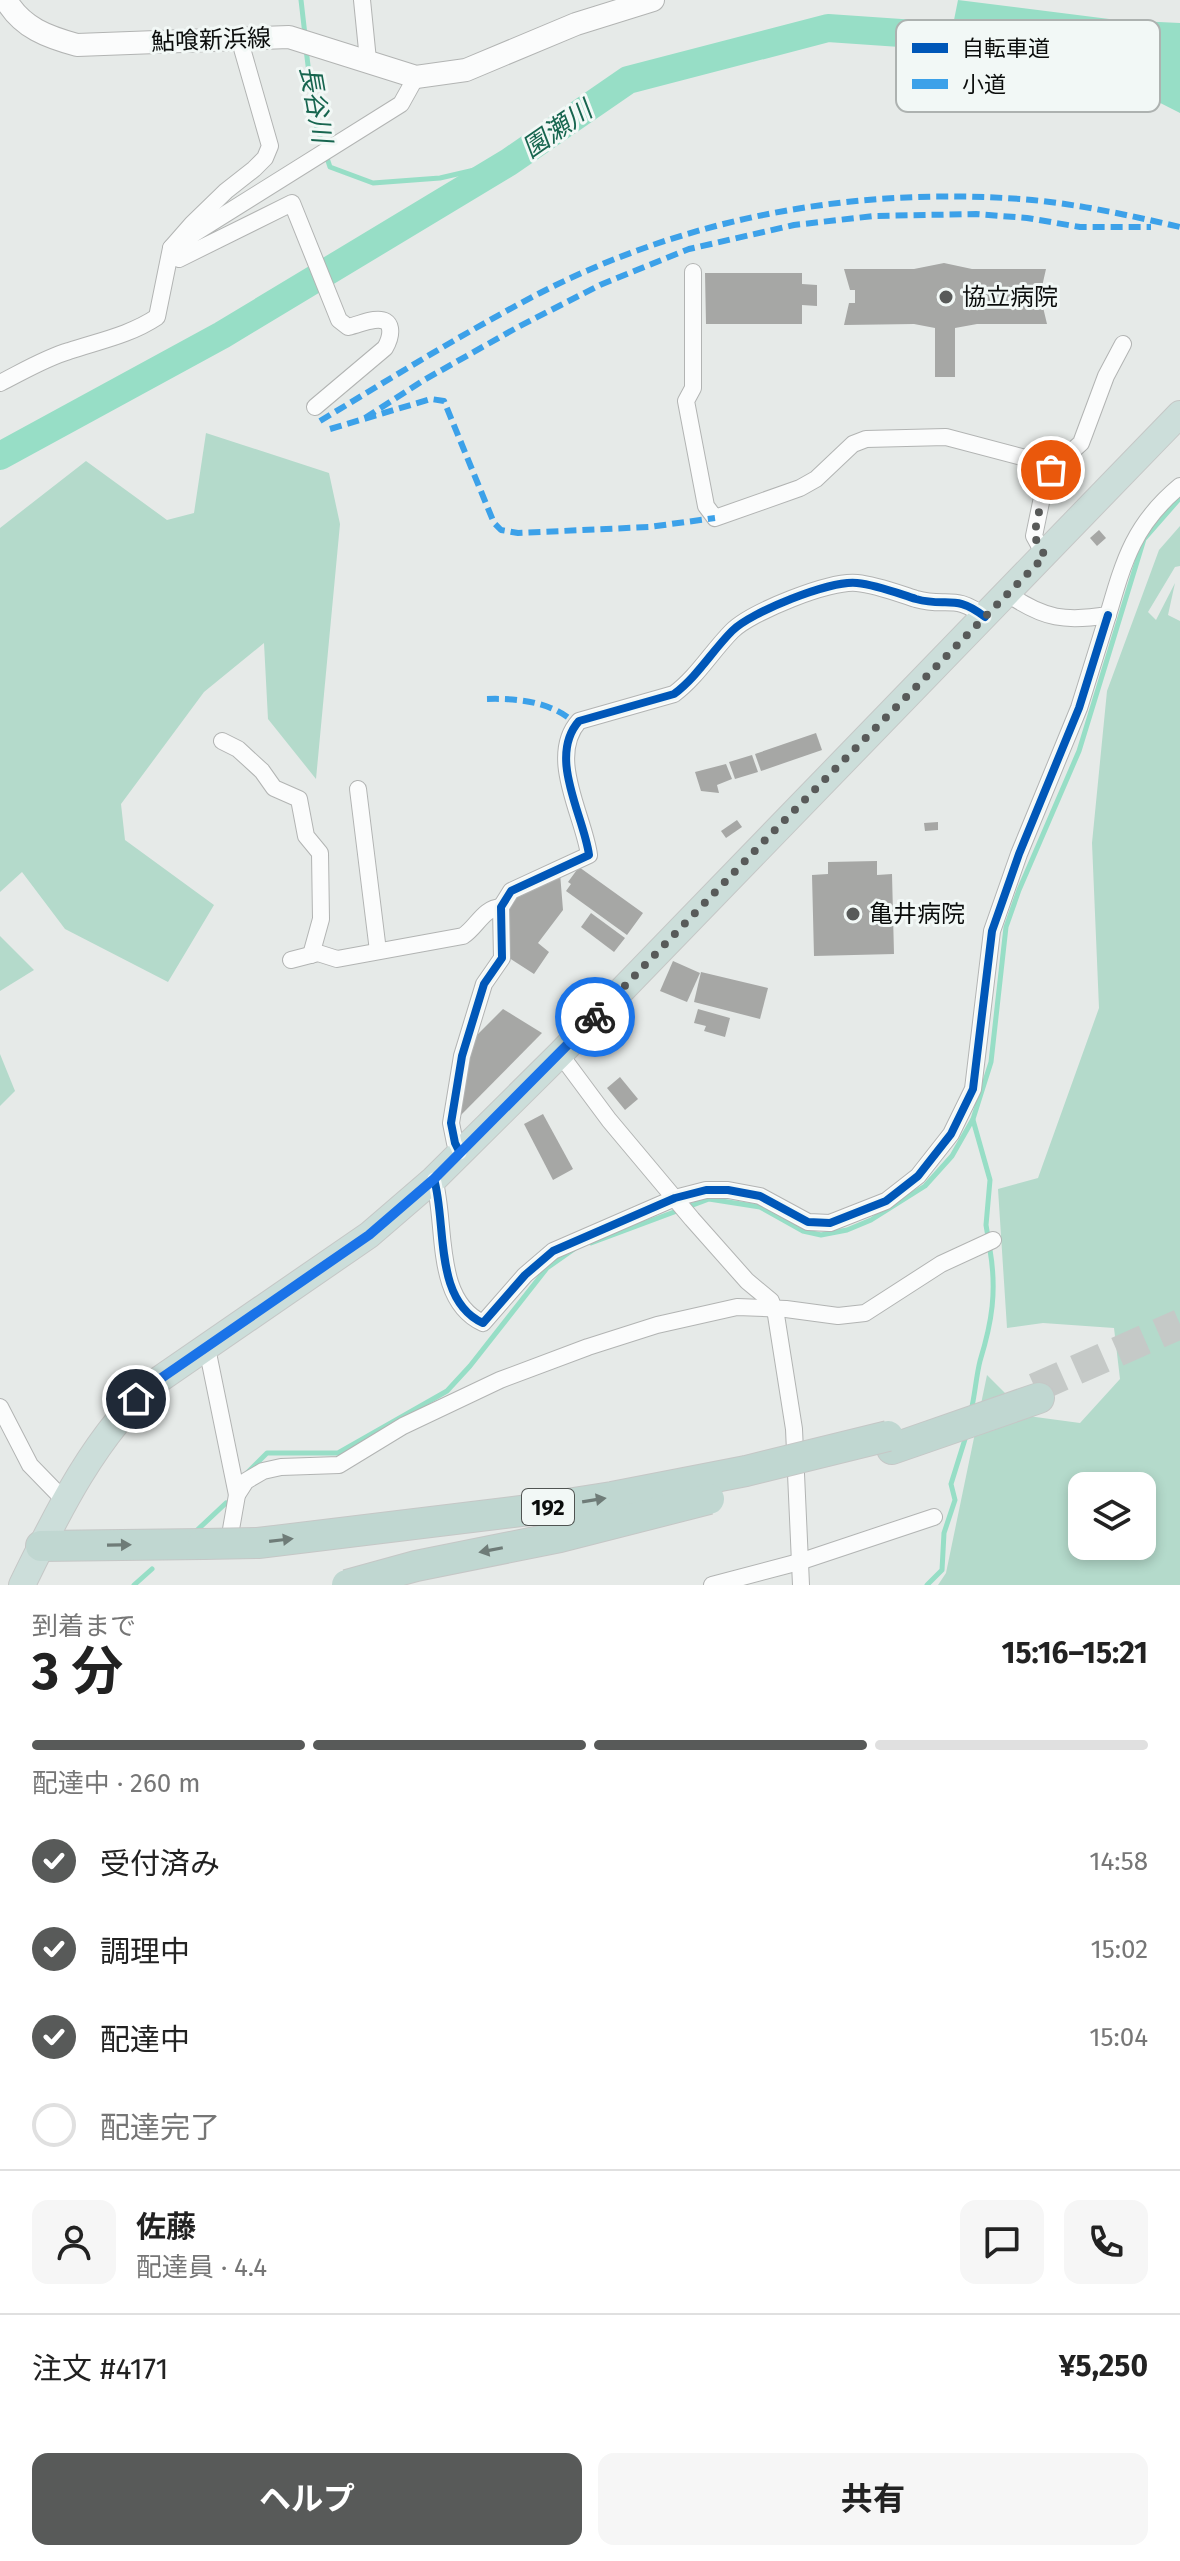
<!DOCTYPE html>
<html lang="ja">
<head>
<meta charset="utf-8">
<style>
	body { margin:0; font-family:"Fira Sans","Noto Sans JP",sans-serif; background:#f6f6f6; color:#222; height:100vh; display:flex; flex-direction:column; font-size:30px; white-space:nowrap }
	* { box-sizing:border-box; margin:0 }
	p { font-size:26px; color:#767676 }
	.icon { flex:none; width:44px; height:44px; fill:none; stroke:currentColor; stroke-width:2; stroke-linecap:round; stroke-linejoin:round }
	.map { position:relative; height:1585px; overflow:hidden }
	.panel { display:flex; flex-direction:column; background:#fff; flex:1 }
	.panel>* { flex:none }
	.tools { position:absolute; left:1068px; top:1472px; display:grid; gap:16px }
	.tools a { display:grid; place-items:center; width:88px; height:88px; border-radius:16px; background:#fff; box-shadow:0 4px 12px #0003; font-size:40px }
	.pin { position:absolute; display:grid; place-items:center; width:68px; height:68px; color:#fff; margin:-34px; border:4px solid #fff; border-radius:50%; box-shadow:0 2px 8px #0007 }
	.courier { position:absolute; display:grid; place-items:center; width:80px; height:80px; margin:-40px; border:6px solid #1a73e8; border-radius:50%; background:#fff; color:#222; box-shadow:0 2px 10px #0007 }
	.headline em { font-style:normal; font-weight:700 }
	.headline div { display:flex; flex-direction:column-reverse }
	.headline { display:flex; align-items:center; justify-content:space-between; height:136px; padding:0 32px }
	h1 { font-size:52px; font-weight:700; line-height:60px }
	.bar { display:grid; grid-template-columns:repeat(4,1fr); gap:12px 8px; align-content:center; height:96px; padding:0 32px }
	.bar i { height:10px; border-radius:6px; background:#e0e0e0 }
	.bar .on { background:#585a59 }
	.bar p { grid-column:span 4 }
	.line { display:flex; align-items:center; gap:20px; padding:0 32px; border-top:2px solid #e0e0e0 }
	.line div { flex:1 }
	.round { display:grid; place-items:center; flex:none; width:84px; height:84px; border-radius:16px; background:#f6f6f6 }
	ol { padding:0 32px; list-style:none }
	li { display:flex; align-items:center; gap:24px; height:88px }
	li p { margin-inline-start:auto }
	li .icon { padding:8px; border-radius:50%; background:#585a59; color:#fff; stroke-width:4 }
	li:last-child { color:#767676 }
	li i { width:44px; height:44px; border:4px solid #e0e0e0; border-radius:50% }
	.primary-button { display:flex; gap:16px; margin-top:auto; padding:16px 32px }
	.primary-button a { flex:1; height:92px; border-radius:16px; background:#585a59; color:#fff; font-size:32px; font-weight:700; line-height:92px; text-align:center }
	.primary-button a+a { background:#f6f6f6; color:#222 }
	.map>svg:first-child { display:block }
	.green { fill:#b4dacb; fill-rule:evenodd }
	.water { fill:#97dec6 }
	.lines { fill:none; stroke-linecap:round; stroke-linejoin:round }
	.stream { stroke:#97dec6; stroke-width:5 }
	.river { stroke:#97dec6; stroke-width:28 }
	.building { fill:#a6a7a5 }
	.motorway-tunnel { stroke:#c5c9c7; stroke-width:30; stroke-dasharray:30 15; stroke-linecap:butt }
	.minor-casing { stroke:#b2b4b3; stroke-width:18 }
	.secondary-casing { stroke:#b2b4b3; stroke-width:24 }
	.trunk-casing { stroke:#c5c7c6; stroke-width:28 }
	.motorway-casing { stroke:#c5c7c6; stroke-width:32 }
	.minor { stroke:#fbfcfc; stroke-width:16 }
	.secondary { stroke:#fbfcfc; stroke-width:22 }
	.trunk { stroke:#ccdeda; stroke-width:26 }
	.motorway { stroke:#c0d7d1; stroke-width:30 }
	.motorway-bridge-casing { stroke:#c5c7c6; stroke-width:32; stroke-linecap:butt }
	.motorway-bridge { stroke:#c0d7d1; stroke-width:30 }
	.quiet { stroke:#3ca1e9; stroke-width:6; stroke-dasharray:12 6; stroke-linecap:butt }
	.cycleway-casing { stroke:#f2f8f6; stroke-width:13 }
	.cycleway { stroke:#0057b8; stroke-width:8 }
	.oneway { fill:#6f7c78 }
	.done { stroke:#585a59; stroke-width:8; stroke-dasharray:0 14.4 }
	.route { stroke:#1a73e8; stroke-width:10 }
	.poi-dot { fill:#585a59; stroke:#f2f8f6; stroke-width:3 }
	.labels { text-anchor:middle; stroke-width:6; stroke-linejoin:round; paint-order:stroke }
	.shield { fill:#f2f8f6; stroke:#505452; stroke-width:2 }
	.shield-label { font-size:22px; font-weight:bold; fill:#0b0d0c }
	.street-label { font-size:24px; fill:#0b0d0c; stroke:#f2f8f6 }
	.poi-label { font-size:24px; fill:#0b0d0c; stroke:#f2f8f6; text-anchor:start }
	.water-label { font-size:26px; font-style:italic; fill:#17654f; stroke:#f2f8f6 }
	.key { fill:#f2f8f6; stroke:#adb2b0; stroke-width:2 }
	.key-label { font-size:22px; fill:#0b0d0c }
</style>
</head>
<body>
<div class="map">
<svg width="1180" height="1585" viewBox="0 0 1180 1585">
	<rect width="100%" height="100%" fill="#e6eae8"/>
	<g class="green">
		<polygon points="206,433 329,473 340,524 316,779 268,719 264,643 204,692 121,804 125,840 214,905 168,982 65,929 22,872 0,892 0,528 86,461 167,520 194,513"/>
		<path d="M 1180,526 L 1180,566 L 1175,567 L 1148,612 L 1156,620 L 1175,583 L 1168,615 L 1180,621 L 1180,1585 L 938,1585 L 946,1573 L 987,1375 L 1028,1416 L 1080,1423 L 1120,1379 L 1114,1328 L 1043,1323 L 1007,1328 L 998,1189 L 1038,1178 L 1099,1008 L 1092,843 L 1107,691 L 1159,550 ZM 1082,1486 L 1142,1486 L 1142,1546 L 1082,1546 Z"/>
		<polygon points="0,936 34,970 0,991"/>
		<polygon points="0,1054 15,1091 0,1106"/>
	</g>
	<polygon class="water" points="958,0 1117,20 1180,23 1180,113 1119,82 950,40"/>
	<g class="lines">
		<g class="stream">
			<polyline points="301,0 305,35"/>
			<polyline points="306,49 315,122 330,167 373,183 440,178 509,162"/>
			<polyline points="973,1120 990,1180 986,1225 988,1237"/>
			<polyline points="591,1243 709,1199 760,1207 803,1231 821,1235 847,1230 871,1220 925,1186 952,1156 973,1119 991,1062 1006,927 1019,890 1079,751 1144,539 1180,498"/>
			<path d="M 971,1411 C 975,1395 976,1377 980,1361 C 992,1322 997,1291 990,1250"/>
			<polyline points="246,1474 267,1453 338,1453 447,1391 470,1366 547,1268 574,1249"/>
			<polyline points="193,1534 226,1503"/>
			<polyline points="134,1585 152,1569"/>
			<polyline points="927,1585 942,1570 944,1533 955,1500 951,1484 966,1436"/>
		</g>
		<polyline class="river" points="0,456 222,335 509,162 628,80 828,28 988,39"/>
	</g>
	<g class="building">
		<polygon points="944,263 972,269 1046,269 1041,291 1036,291 1036,303 1042,303 1047,324 977,324 955,328 955,377 935,377 935,328 914,324 844,325 849,303 855,303 855,290 850,290 844,269 914,269"/>
		<polygon points="705,273 802,273 802,284 817,285 817,306 802,305 802,324 706,324"/>
		<polygon points="1099,530 1106,538 1097,546 1090,538"/>
		<polygon points="816,733 822,750 761,771 755,754"/>
		<polygon points="752,755 758,772 735,779 729,762"/>
		<polygon points="726,764 732,779 717,785 719,793 701,791 695,772"/>
		<polygon points="737,820 742,827 726,838 721,831"/>
		<polygon points="938,822 938,830 925,831 924,823"/>
		<polygon points="877,861 877,875 892,874 894,954 814,956 812,875 828,874 828,862"/>
		<polygon points="579,867 643,913 627,935 566,891 571,884 568,882"/>
		<polygon points="560,873 563,910 538,943 549,952 534,974 506,956 505,917 515,895"/>
		<polygon points="591,913 625,938 614,952 581,927"/>
		<polygon points="673,961 700,973 687,1002 660,991"/>
		<polygon points="701,972 768,988 760,1019 694,1002"/>
		<polygon points="503,1009 542,1033 458,1118 470,1042"/>
		<polygon points="698,1009 730,1018 725,1037 704,1031 706,1026 694,1023"/>
		<polygon points="620,1077 638,1099 625,1110 607,1088"/>
		<polygon points="543,1114 573,1169 553,1180 524,1124"/>
	</g>
	<g class="lines">
		<polyline class="motorway-tunnel" points="1035,1388 1180,1324"/>
		<g class="minor-casing">
			<g id="minor">
				<polyline points="362,0 368,60"/>
				<polyline points="693,272 693,388 686,401 706,506 715,518 800,488 816,479 853,444 866,439 946,437 1056,466"/>
				<path d="M 0,383 C 22,372 45,358 69,351 C 99,341 130,335 157,317 L 171,248 L 192,224 L 226,191 L 254,169 L 265,158 L 270,146 L 239,38"/>
				<path d="M 315,407 L 385,348 C 392,336 395,317 374,320 C 366,321 357,325 348,327 L 339,320 L 292,203 L 179,259 L 171,248 L 401,104 L 416,77"/>
				<polyline points="1045,556 1034,536 1045,483 1051,470 1081,443 1106,376 1123,344"/>
				<path d="M 1008,594 C 1044,619 1066,622 1108,615 C 1124,560 1134,524 1180,486"/>
				<polyline points="222,741 238,749 262,771 274,788 299,799 306,836 320,853 321,919 311,955"/>
				<polyline points="358,789 378,951"/>
				<path d="M 291,960 L 318,953 L 337,959 L 463,936 C 477,927 483,908 501,907"/>
				<polyline points="560,1054 609,1120 692,1219 747,1281 771,1301 776,1315 794,1429 801,1585"/>
				<path d="M 460,1153 L 455,1143 L 451,1123 L 462,1056 L 484,984 L 502,958 L 501,907 L 511,891 L 589,855 C 584,816 547,757 579,721 L 674,694 C 697,677 712,651 732,631 C 751,612 830,580 857,583 C 877,585 897,593 916,599 C 947,608 955,593 985,617"/>
				<path d="M 434,1179 C 447,1224 433,1300 483,1323 L 525,1275 L 553,1251 L 675,1198 L 706,1190 L 728,1190 L 760,1196 L 808,1222 L 830,1223 L 886,1201 L 918,1176 L 951,1134 L 973,1089 L 992,931 L 1019,854 L 1079,708 L 1108,615"/>
				<polyline points="207,1348 237,1495"/>
				<polyline points="0,1407 30,1465 65,1501"/>
				<polyline points="230,1535 237,1495 246,1481 263,1471 281,1467 339,1465 403,1426 500,1380 588,1347 657,1325 737,1307 786,1309 838,1316 865,1313 941,1264 993,1240"/>
				<polyline points="712,1585 799,1562 934,1517"/>
			</g>
		</g>
		<g class="secondary-casing">
			<path id="secondary" d="M 6,0 C 22,28 48,37 77,45 L 289,37 L 416,77 L 466,70 L 576,24 L 653,0"/>
		</g>
		<g class="trunk-casing">
			<path id="trunk" d="M 22,1585 C 56,1515 97,1431 157,1381 L 369,1235 L 434,1179 L 560,1054 L 1180,414"/>
		</g>
		<g class="motorway-casing">
			<g id="motorway">
				<polyline points="892,1449 1039,1398"/>
				<polyline points="41,1546 203,1544"/>
			</g>
		</g>
		<use href="#minor" class="minor"/>
		<use href="#secondary" class="secondary"/>
		<use href="#trunk" class="trunk"/>
		<use href="#motorway" class="motorway"/>
		<g class="motorway-bridge-casing">
			<g id="motorway-bridge">
				<polyline points="203,1544 258,1543 529,1510 612,1497 746,1471 888,1436"/>
				<polyline points="347,1585 416,1566 560,1537 709,1499"/>
			</g>
		</g>
		<use href="#motorway-bridge" class="motorway-bridge"/>
		<g class="quiet">
			<polyline points="365,418 424,380 518,327 600,285 689,249 794,225 874,216 976,214 1027,218 1080,227 1151,227"/>
			<path d="M 320,421 C 393,377 465,332 540,293 C 688,217 854,187 1020,199 C 1074,203 1128,215 1180,227"/>
			<polyline points="330,429 431,399 444,401 494,523 501,530 518,533 649,527 715,518"/>
			<path d="M 487,699 C 518,698 553,702 576,724"/>
		</g>
		<g class="cycleway-casing">
			<g id="cycleway">
				<path d="M 460,1153 L 455,1143 L 451,1123 L 462,1056 L 484,984 L 502,958 L 501,907 L 511,891 L 589,855 C 584,816 547,757 579,721 L 674,694 C 697,677 712,651 732,631 C 751,612 830,580 857,583 C 877,585 897,593 916,599 C 947,608 955,593 985,617"/>
				<path d="M 434,1179 C 447,1224 433,1300 483,1323 L 525,1275 L 553,1251 L 675,1198 L 706,1190 L 728,1190 L 760,1196 L 808,1222 L 830,1223 L 886,1201 L 918,1176 L 951,1134 L 973,1089 L 992,931 L 1019,854 L 1079,708 L 1108,615"/>
			</g>
		</g>
		<use href="#cycleway" class="cycleway"/>
	</g>
	<defs><path id="oneway-solid" d="M-6-.8H1V-3.2L6.5 0L1 3.2V.8H-6Z" transform="scale(2)"/></defs>
	<g class="oneway">
		<use href="#oneway-solid" transform="translate(594 1500) rotate(-9)"/>
		<use href="#oneway-solid" transform="translate(281 1540) rotate(-7)"/>
		<use href="#oneway-solid" transform="translate(119 1545) rotate(-1)"/>
		<use href="#oneway-solid" transform="translate(491 1550) rotate(169)"/>
	</g>
	<g class="lines">
		<polyline class="done" points="595,1017 771,834 1045,556 1034,536 1045,483 1051,470"/>
		<polyline class="route" points="136,1399 157,1381 369,1235 434,1179 595,1017"/>
	</g>
	<g class="poi-dot">
		<circle cx="946" cy="297" r="8"/>
		<circle cx="853" cy="914" r="8"/>
	</g>
	<g class="labels">
		<rect class="shield" x="522" y="1489" width="52" height="36" rx="6"/>
		<g class="shield-label">
			<text x="548" y="1515">192</text>
		</g>
		<g class="street-label">
			<text transform="translate(211 40) rotate(-2)" y="8">鮎喰新浜線</text>
		</g>
		<g class="poi-label">
			<text x="962" y="305">協立病院</text>
			<text x="869" y="922">亀井病院</text>
		</g>
		<g class="water-label">
			<text transform="translate(316 104) rotate(80)" y="9">長谷川</text>
			<text transform="translate(557 129) rotate(-35)" y="9">園瀬川</text>
		</g>
	</g>
	<rect x="896" y="20" width="264" height="92" rx="12" class="key"/>
	<rect x="912" y="43" width="36" height="10" fill="#0057b8"/>
	<rect x="912" y="79" width="36" height="10" fill="#3ca1e9"/>
	<g class="key-label">
		<text x="962" y="56">自転車道</text>
		<text x="962" y="92">小道</text>
	</g>
</svg>
<div class="tools">
<a><svg class="icon" aria-label="layers" viewBox="0 0 24 24"><path d="M12 4l9 5-9 5-9-5zM3 14l9 5 9-5"/></svg></a>
</div>
<div class="pin" style="left:1051px;top:470px;background:#ea580c"><svg class="icon" aria-label="bag" viewBox="0 0 24 24"><path d="M5 8h14l-1 12H6zM9 8a3 3 0 0 1 6 0"/></svg></div>
<div class="pin" style="left:136px;top:1399px;background:#1f2937"><svg class="icon" aria-label="home" viewBox="0 0 24 24"><path d="M3 11l9-7 9 7M6 9v11h12V9"/></svg></div>
<div class="courier" style="left:595px;top:1017px"><svg class="icon" aria-label="bike" viewBox="0 0 24 24"><circle cx="6" cy="16" r="4"/><circle cx="18" cy="16" r="4"/><path d="M6 16l4-8h5l3 8M10 8l3 8H6M13 5h3"/></svg></div>
</div>
<section class="panel">
<div class="headline"><div><h1>3 分</h1><p>到着まで</p></div><em>15:16–15:21</em></div>
<div class="bar"><i class="on"></i><i class="on"></i><i class="on"></i><i></i><p>配達中 · 260 m</p></div>
<ol>
<li><svg class="icon" aria-label="check" viewBox="0 0 24 24"><path d="M5 12l5 5 9-10"/></svg>受付済み<p>14:58</p></li>
<li><svg class="icon" aria-label="check" viewBox="0 0 24 24"><path d="M5 12l5 5 9-10"/></svg>調理中<p>15:02</p></li>
<li><svg class="icon" aria-label="check" viewBox="0 0 24 24"><path d="M5 12l5 5 9-10"/></svg>配達中<p>15:04</p></li>
<li><i></i>配達完了</li>
</ol>
<div class="line" style="height:144px"><a class="round"><svg class="icon" aria-label="person" viewBox="0 0 24 24"><circle cx="12" cy="8" r="4"/><path d="M4 21q1-7 8-7t8 7"/></svg></a><div><b>佐藤</b><p>配達員 · 4.4</p></div><a class="round"><svg class="icon" aria-label="chat" viewBox="0 0 24 24"><path d="M4 5h16v11H9l-5 4z"/></svg></a><a class="round"><svg class="icon" aria-label="phone" viewBox="0 0 24 24"><path d="M5 4h4l2 5-3 2q2 4 5 5l2-3 5 2v4C11 20 4 13 5 4z"/></svg></a></div>
<div class="line" style="height:104px"><div>注文 #4171</div><b>¥5,250</b></div>
<div class="primary-button"><a>ヘルプ</a><a>共有</a></div>
</section>
</body>
</html>
